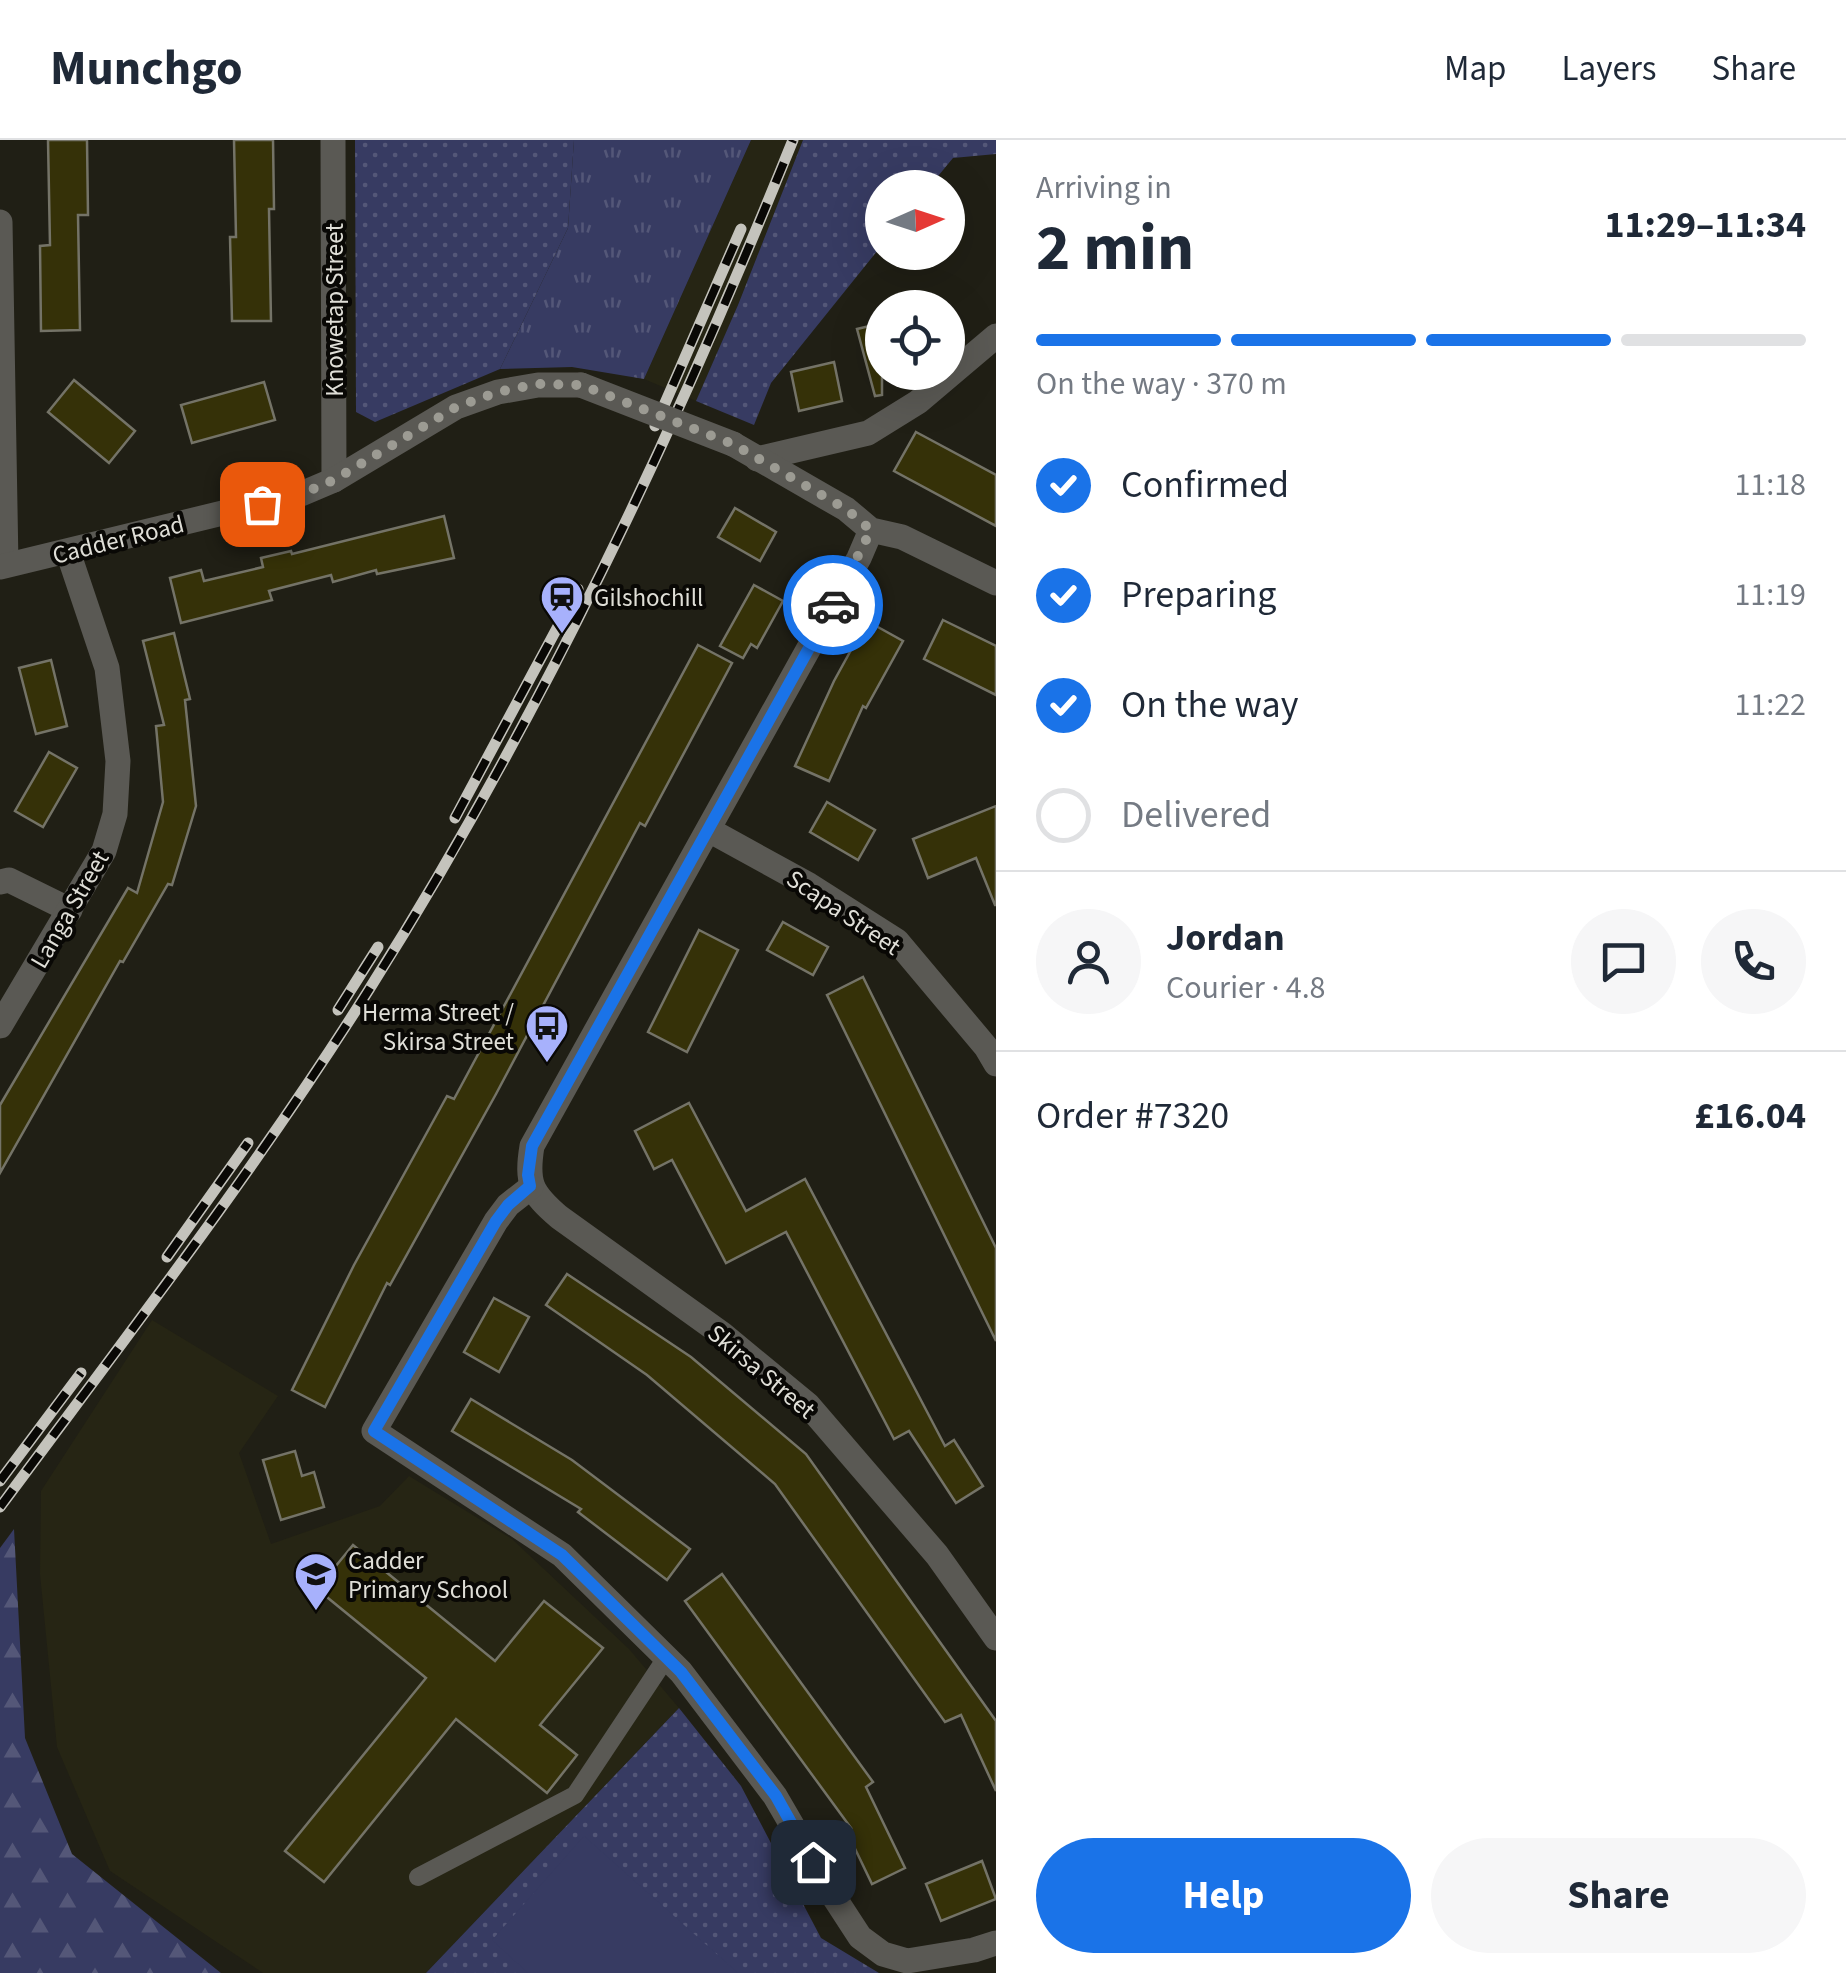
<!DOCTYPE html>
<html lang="en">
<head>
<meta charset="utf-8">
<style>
	body { margin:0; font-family:"Source Sans 3",sans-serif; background:#f6f6f7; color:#1f2937; height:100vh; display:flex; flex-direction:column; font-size:38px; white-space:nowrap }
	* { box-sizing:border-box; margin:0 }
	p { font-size:32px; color:#747a83 }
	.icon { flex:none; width:55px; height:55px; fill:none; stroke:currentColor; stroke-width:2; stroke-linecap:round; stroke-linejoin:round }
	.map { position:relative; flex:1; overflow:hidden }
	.panel { display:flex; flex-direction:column; background:#fff; width:850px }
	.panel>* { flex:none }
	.needle { width:65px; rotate:87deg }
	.fabs { position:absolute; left:865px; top:30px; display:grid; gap:20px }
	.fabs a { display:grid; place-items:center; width:100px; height:100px; border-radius:50%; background:#fff; box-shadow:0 10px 40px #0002; font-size:50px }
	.pin { position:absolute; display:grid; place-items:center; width:85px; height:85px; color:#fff; margin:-42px; border-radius:20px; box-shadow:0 5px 15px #0006 }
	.courier { position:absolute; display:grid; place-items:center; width:100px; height:100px; margin:-50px; border:8px solid #1a73e8; border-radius:50%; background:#fff; color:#222; box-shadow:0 2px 12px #0007 }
	.overview em { font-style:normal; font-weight:700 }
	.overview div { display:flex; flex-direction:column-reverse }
	.overview { display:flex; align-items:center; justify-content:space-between; height:170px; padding:0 40px }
	h1 { font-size:65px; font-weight:700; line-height:75px }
	.bar { display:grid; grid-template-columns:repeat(4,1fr); gap:15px 10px; align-content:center; height:120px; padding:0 40px }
	.bar i { height:12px; border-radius:8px; background:#e0e1e3 }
	.bar .active { background:#1a73e8 }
	.bar p { grid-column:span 4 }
	.line { display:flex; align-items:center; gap:25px; padding:0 40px; border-top:2px solid #e0e1e3 }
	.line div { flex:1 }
	.round { display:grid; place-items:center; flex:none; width:105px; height:105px; border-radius:52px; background:#f6f6f7 }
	ol { padding:0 40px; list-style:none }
	li { display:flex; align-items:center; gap:30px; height:110px }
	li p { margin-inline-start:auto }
	li .icon { padding:10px; border-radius:50%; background:#1a73e8; color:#fff; stroke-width:4 }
	li:last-child { color:#747a83 }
	li i { width:55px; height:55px; border:5px solid #e0e1e3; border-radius:50% }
	.button { display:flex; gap:20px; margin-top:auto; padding:20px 40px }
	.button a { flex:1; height:115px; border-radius:60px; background:#1a73e8; color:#fff; font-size:40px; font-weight:700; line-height:115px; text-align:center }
	.button a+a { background:#f6f6f7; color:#1f2937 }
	header { display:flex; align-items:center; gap:60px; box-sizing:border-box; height:140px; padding:0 50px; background:#fff; border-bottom:2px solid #e0e1e3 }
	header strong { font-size:48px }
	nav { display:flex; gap:55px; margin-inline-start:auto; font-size:35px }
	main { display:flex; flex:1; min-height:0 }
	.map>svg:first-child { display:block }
	.built { fill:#262514 }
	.grass { fill:url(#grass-tufts) }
	.forest { fill:url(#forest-firs) }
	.park { fill:url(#park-dots) }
	.garden { fill:#373b62 }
	.building { fill:#353108; stroke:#747367; stroke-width:2.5 }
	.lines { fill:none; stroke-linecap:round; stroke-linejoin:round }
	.service { stroke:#5a5954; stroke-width:18 }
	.minor { stroke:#5a5954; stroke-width:25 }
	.tertiary { stroke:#5a5954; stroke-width:25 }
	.rail-casing { stroke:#c4c3bc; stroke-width:11 }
	.rail { stroke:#090805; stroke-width:8; stroke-dasharray:22; stroke-linecap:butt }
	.tertiary-bridge { stroke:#5a5954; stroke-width:25 }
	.done { stroke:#9c9b93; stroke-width:10; stroke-dasharray:0 18 }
	.route { stroke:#1a73e8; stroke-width:12 }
	.labels { text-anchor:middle; stroke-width:8; stroke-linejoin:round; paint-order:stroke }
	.street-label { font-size:25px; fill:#dfded7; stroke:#090805 }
	.poi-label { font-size:25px; fill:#dfded7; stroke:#090805; text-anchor:start }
</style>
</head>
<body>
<header>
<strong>Munchgo</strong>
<nav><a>Map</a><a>Layers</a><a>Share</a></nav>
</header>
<main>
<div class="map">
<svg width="996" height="1833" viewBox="0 0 996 1833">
	<defs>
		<pattern id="grass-tufts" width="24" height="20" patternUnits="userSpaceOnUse" patternTransform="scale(2.5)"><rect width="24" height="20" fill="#373b62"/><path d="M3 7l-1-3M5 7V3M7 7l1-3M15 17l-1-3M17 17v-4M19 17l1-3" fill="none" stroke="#545778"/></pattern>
		<pattern id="forest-firs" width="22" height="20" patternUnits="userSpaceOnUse" patternTransform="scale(2.5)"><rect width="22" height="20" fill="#373b62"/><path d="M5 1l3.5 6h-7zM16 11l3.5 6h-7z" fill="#545778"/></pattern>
		<pattern id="park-dots" width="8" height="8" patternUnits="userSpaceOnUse" patternTransform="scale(2.5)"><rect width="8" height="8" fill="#373b62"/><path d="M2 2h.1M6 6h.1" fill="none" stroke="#545778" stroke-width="1.8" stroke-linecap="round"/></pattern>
	</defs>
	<rect width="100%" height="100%" fill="#201f15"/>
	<g class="built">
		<polygon points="751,0 803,0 738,165 696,261 644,239"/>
		<polygon points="152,1180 278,1256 239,1313 271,1404 380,1366 409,1336 512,1399 629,1509 679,1568 426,1833 263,1833 110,1731 57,1607 40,1434 41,1351"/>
	</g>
	<polygon class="grass" points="574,0 751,0 644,239 572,227 500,229 568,88"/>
	<polygon class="forest" points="14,1389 25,1598 72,1714 221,1833 0,1833 0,1408"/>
	<g class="park">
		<polygon points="355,0 574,0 568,88 500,229 375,282 356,272"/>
		<polygon points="803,0 996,0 996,14 953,18 929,47 882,48 882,105 771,243 754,285 696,261 738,165"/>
		<polygon points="679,1568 741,1646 821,1798 879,1833 426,1833"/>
	</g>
	<polygon class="garden" points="584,1696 738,1833 528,1833 492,1800"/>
	<g class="building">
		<polygon points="48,0 87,0 88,75 78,75 80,190 41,191 40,106 50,105"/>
		<polygon points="234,0 273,0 274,69 269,69 271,181 232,181 230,97 236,97"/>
		<polygon points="882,183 882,255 875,256 857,189"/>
		<polygon points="834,222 842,261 799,271 791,232"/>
		<polygon points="74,240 135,291 109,323 48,272"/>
		<polygon points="264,242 275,280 192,303 181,265"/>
		<polygon points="916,292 996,335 996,386 894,331"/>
		<polygon points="735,368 776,392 760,421 718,397"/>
		<polygon points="444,376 454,418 377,434 376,430 333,442 331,435 269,451 272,460 181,483 170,438 201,430 204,441 263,427 261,418 291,411 292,414"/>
		<polygon points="754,445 783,461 757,508 751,504 743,518 720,506"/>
		<polygon points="943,480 996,506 996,555 924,519"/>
		<polygon points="867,481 903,501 866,568 863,566 829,641 795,626 834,541"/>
		<polygon points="174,493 190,559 185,560 196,666 172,745 168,744 123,822 120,821 0,1033 0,965 128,748 137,753 163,662 156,586 164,585 143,501"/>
		<polygon points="698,505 732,523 645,686 640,683 496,954 390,1145 387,1143 325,1267 292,1250 354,1125 447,956 454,959"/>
		<polygon points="51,520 67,586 36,594 19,528"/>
		<polygon points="49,612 77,628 43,687 15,671"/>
		<polygon points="827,662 875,690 858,720 810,692"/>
		<polygon points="996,666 996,765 995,765 976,718 928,738 913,699"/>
		<polygon points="783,782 828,807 813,835 767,810"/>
		<polygon points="699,790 738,810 687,912 648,892"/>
		<polygon points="863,837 996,1108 996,1201 827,855"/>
		<polygon points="689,963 746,1071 805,1039 945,1306 954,1300 983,1346 956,1363 909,1291 894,1299 786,1092 726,1123 672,1020 654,1029 635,991"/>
		<polygon points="567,1134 691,1217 806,1314 996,1581 996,1651 961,1575 945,1582 775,1344 647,1235 546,1165"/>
		<polygon points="494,1158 529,1177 499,1232 464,1212"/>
		<polygon points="471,1259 572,1320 690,1409 667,1440 578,1372 581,1369 452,1291"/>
		<polygon points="295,1311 302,1336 314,1332 324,1367 281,1380 263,1320"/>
		<polygon points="353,1405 495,1521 544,1461 603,1508 540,1585 577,1615 547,1653 456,1579 324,1742 285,1711 426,1538 317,1449"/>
		<polygon points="722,1434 873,1642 866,1647 905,1728 872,1744 846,1690 851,1688 685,1461"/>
		<polygon points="982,1721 996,1759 941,1781 926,1744"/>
	</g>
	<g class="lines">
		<polyline class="service" points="418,1737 575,1655 666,1518"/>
		<g class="minor">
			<polyline points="333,0 334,340"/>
			<polyline points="0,82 6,425"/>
			<polyline points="757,319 868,293 918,262 996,196"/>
			<path d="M 871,390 L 859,418 L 532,1006 C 526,1043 531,1053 559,1077 L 722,1194 L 808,1265 L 937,1415 L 996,1498"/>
			<polyline points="709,690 809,745 897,801 986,907 996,924"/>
			<polyline points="0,742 9,740 70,770"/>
			<polyline points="0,886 104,711 115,674 118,621 107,528 68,412"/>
			<polyline points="531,1047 508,1065 496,1081 374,1291 562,1415 681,1532 775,1656 832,1754 860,1797 883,1814 907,1821 974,1810 996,1803"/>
		</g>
		<g class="tertiary">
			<polyline points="733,304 846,369 871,390 902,397 996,443"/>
			<polyline points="0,427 301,354 334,340 456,267 498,252 538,245 581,245"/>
		</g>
		<g class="rail-casing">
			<g id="rail">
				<polyline points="655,286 741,89"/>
				<polyline points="455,678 578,449"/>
				<polyline points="338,870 378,807"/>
				<polyline points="167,1117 248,1003"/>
				<polyline points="0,1341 81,1233"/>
				<path d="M 0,1367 C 126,1197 257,1028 370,848 C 540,579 674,294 793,0"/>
			</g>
		</g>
		<use href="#rail" class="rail"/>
		<polyline class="tertiary-bridge" points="581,245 733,304"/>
	</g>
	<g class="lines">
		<polyline class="done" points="262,364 301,354 334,340 456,267 498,252 538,244 581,245 733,304 846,369 871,390 833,465"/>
		<polyline class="route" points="813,1722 776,1656 681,1532 562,1415 374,1291 496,1081 508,1065 530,1046 528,1035 532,1006 833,465"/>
	</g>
	<defs>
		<g id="station-pin" transform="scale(2.25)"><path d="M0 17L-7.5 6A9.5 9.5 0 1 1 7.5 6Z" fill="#a7b1fc" stroke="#090805"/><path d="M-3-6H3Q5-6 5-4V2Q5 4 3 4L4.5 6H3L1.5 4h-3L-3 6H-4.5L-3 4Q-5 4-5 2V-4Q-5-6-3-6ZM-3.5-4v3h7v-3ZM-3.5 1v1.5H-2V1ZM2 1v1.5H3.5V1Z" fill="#111"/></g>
		<g id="bus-pin" transform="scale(2.25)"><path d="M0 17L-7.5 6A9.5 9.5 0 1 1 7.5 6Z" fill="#a7b1fc" stroke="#090805"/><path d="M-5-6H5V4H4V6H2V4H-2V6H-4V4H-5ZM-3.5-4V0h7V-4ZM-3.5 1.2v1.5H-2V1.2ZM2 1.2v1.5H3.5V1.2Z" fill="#111"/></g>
		<g id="school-pin" transform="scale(2.25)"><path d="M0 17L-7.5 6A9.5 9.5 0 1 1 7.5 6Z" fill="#a7b1fc" stroke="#090805"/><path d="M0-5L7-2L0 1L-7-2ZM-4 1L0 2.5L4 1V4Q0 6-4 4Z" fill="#111"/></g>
	</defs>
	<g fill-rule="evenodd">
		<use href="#station-pin" x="562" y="457"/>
		<use href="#bus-pin" x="547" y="886"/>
		<use href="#school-pin" x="316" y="1434"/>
	</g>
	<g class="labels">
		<g class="street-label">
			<text transform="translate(334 170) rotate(-90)" y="9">Knowetap Street</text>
			<text transform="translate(118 399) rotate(-14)" y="9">Cadder Road</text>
			<text transform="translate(69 769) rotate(-60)" y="9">Langa Street</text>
			<text transform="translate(844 772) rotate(34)" y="9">Scapa Street</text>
			<text transform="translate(762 1231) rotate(40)" y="9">Skirsa Street</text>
		</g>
		<g class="poi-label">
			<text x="594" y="466">Gilshochill</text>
			<text x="514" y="881" text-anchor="end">Herma Street /<tspan x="514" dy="29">Skirsa Street</tspan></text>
			<text x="348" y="1429">Cadder<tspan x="348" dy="29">Primary School</tspan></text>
		</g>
	</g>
</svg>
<div class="fabs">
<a><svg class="needle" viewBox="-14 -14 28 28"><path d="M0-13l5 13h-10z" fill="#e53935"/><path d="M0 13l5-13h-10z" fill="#747a83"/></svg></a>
<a><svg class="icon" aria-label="locate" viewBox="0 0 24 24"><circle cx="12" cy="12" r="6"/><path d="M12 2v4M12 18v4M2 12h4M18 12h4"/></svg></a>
</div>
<div class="pin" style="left:262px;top:364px;background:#ea580c"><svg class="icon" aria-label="bag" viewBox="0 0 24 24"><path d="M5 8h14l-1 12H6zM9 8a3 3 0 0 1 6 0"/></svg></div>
<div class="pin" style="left:813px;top:1722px;background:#1f2937"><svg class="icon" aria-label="home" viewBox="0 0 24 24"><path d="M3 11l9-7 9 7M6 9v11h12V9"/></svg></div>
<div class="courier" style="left:833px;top:465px"><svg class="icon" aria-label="car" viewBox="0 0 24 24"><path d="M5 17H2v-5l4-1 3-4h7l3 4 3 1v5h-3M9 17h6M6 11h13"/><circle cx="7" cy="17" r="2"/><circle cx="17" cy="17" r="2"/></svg></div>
</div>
<section class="panel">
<div class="overview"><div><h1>2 min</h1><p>Arriving in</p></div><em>11:29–11:34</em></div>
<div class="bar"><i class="active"></i><i class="active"></i><i class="active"></i><i></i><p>On the way · 370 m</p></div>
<ol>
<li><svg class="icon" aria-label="check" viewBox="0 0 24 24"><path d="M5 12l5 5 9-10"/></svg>Confirmed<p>11:18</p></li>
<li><svg class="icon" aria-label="check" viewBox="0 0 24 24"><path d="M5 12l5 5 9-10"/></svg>Preparing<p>11:19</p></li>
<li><svg class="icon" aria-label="check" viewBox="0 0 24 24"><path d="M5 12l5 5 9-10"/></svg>On the way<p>11:22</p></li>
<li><i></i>Delivered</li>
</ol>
<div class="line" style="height:180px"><a class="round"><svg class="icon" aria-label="person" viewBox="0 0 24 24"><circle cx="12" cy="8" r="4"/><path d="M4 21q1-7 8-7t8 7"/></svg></a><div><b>Jordan</b><p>Courier · 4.8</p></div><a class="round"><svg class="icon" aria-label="chat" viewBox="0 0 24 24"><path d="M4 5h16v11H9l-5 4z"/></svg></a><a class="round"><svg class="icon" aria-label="phone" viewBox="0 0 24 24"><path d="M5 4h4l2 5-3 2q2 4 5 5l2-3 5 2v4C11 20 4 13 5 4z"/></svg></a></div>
<div class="line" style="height:130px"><div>Order #7320</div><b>£16.04</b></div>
<div class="button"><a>Help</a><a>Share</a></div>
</section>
</main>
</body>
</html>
